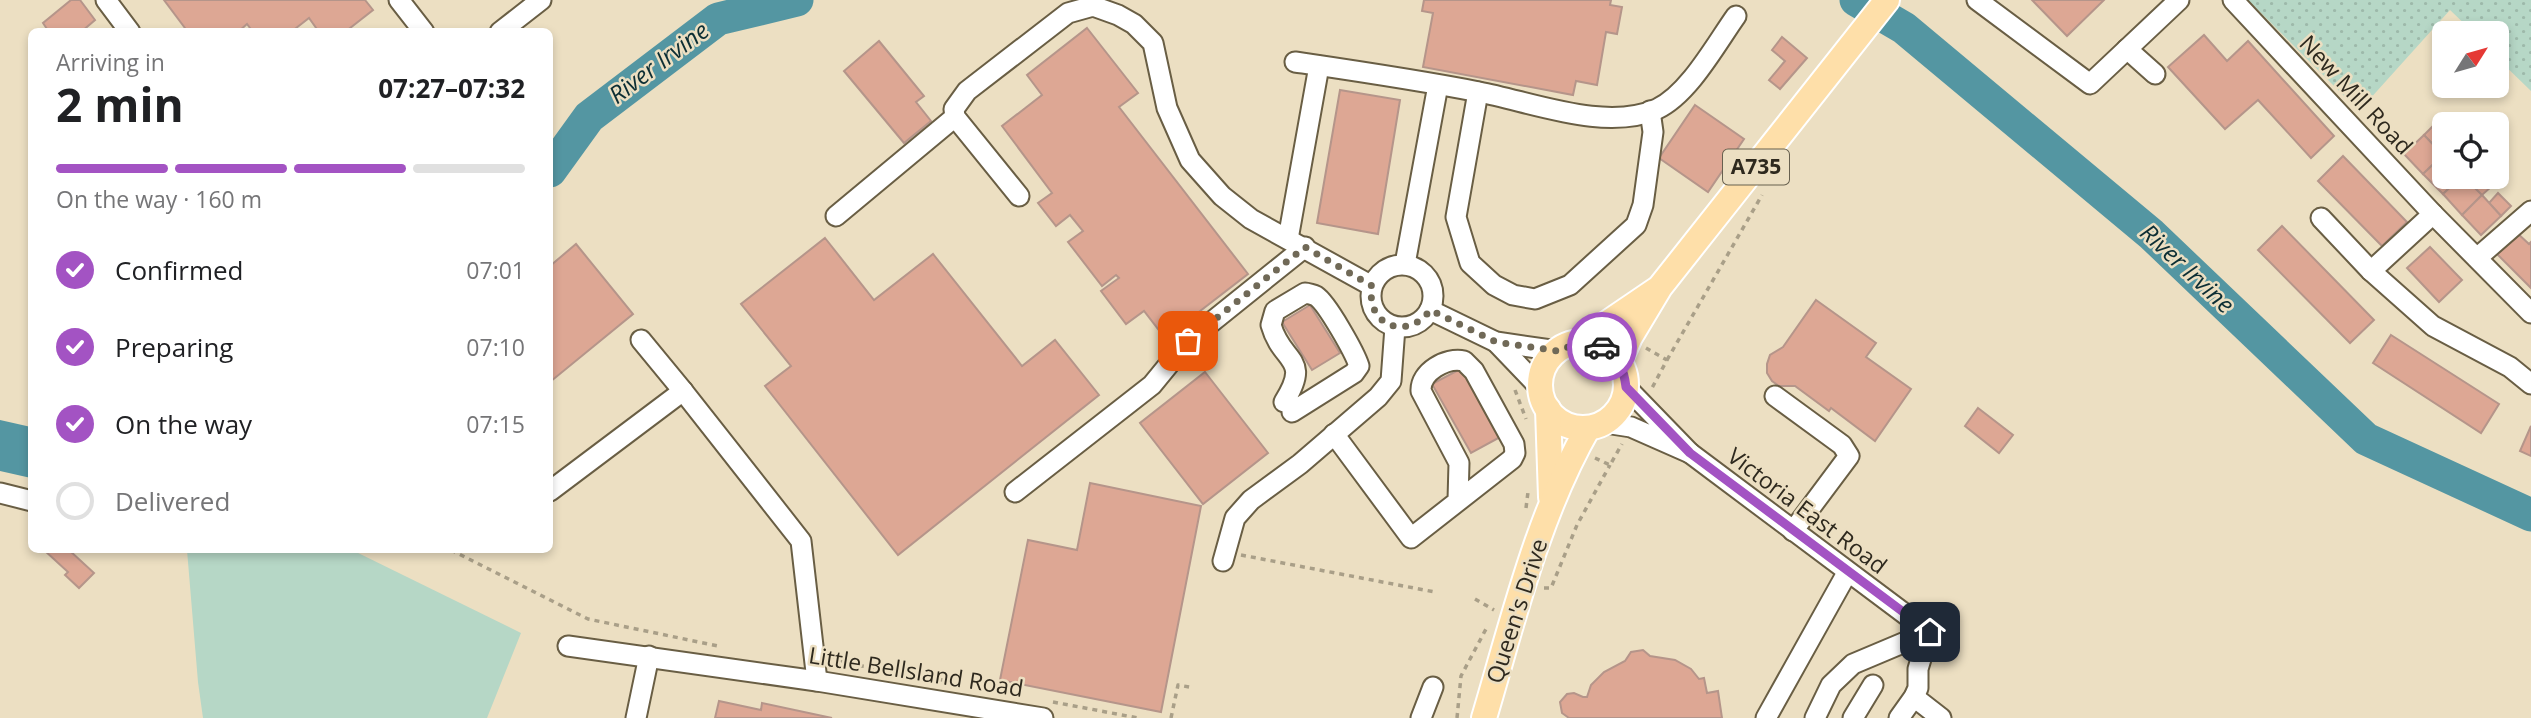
<!DOCTYPE html>
<html lang="en">
<head>
<meta charset="utf-8">
<style>
	body { margin:0; font-family:"Open Sans",sans-serif; background:#f6f6f6; color:#202124; height:100vh; display:flex; flex-direction:column; font-size:26px; white-space:nowrap }
	* { box-sizing:border-box; margin:0 }
	p { font-size:23px; color:#757577 }
	.icon { flex:none; width:38px; height:38px; fill:none; stroke:currentColor; stroke-width:2; stroke-linecap:round; stroke-linejoin:round }
	.map { position:relative; flex:1; overflow:hidden }
	.sheet { position:absolute; left:28px; top:28px; width:525px; height:525px; display:flex; flex-direction:column; background:#fff; border-radius:10px; box-shadow:0 4px 10px #0003 }
	.sheet>* { flex:none }
	.needle { width:46px; rotate:53deg }
	.buttons { position:absolute; left:2432px; top:21px; display:grid; gap:14px }
	.buttons a { display:grid; place-items:center; width:77px; height:77px; border-radius:10px; background:#fff; box-shadow:0 4px 10px #0003; font-size:35px }
	.pin { position:absolute; display:grid; place-items:center; width:60px; height:60px; color:#fff; margin:-30px; border-radius:14px; box-shadow:0 4px 10px #0006 }
	.courier { position:absolute; display:grid; place-items:center; width:70px; height:70px; margin:-35px; border:5px solid #a353c3; border-radius:50%; background:#fff; color:#222; box-shadow:0 2px 9px #0007 }
	.headline em { font-style:normal; font-weight:700 }
	.headline div { display:flex; flex-direction:column-reverse }
	.headline { display:flex; align-items:center; justify-content:space-between; height:119px; padding:0 28px }
	h1 { font-size:46px; font-weight:700; line-height:52px }
	.bar { display:grid; grid-template-columns:repeat(4,1fr); gap:10px 7px; align-content:center; height:84px; padding:0 28px }
	.bar i { height:9px; border-radius:5px; background:#e0e0e0 }
	.bar .selected { background:#a353c3 }
	.bar p { grid-column:span 4 }
	ol { padding:0 28px; list-style:none }
	li { display:flex; align-items:center; gap:21px; height:77px }
	li p { margin-inline-start:auto }
	li .icon { padding:7px; border-radius:50%; background:#a353c3; color:#fff; stroke-width:4 }
	li:last-child { color:#757577 }
	li i { width:38px; height:38px; border:4px solid #e0e0e0; border-radius:50% }
	.map>svg:first-child { display:block }
	.grass { fill:url(#grass-dots) }
	.pitch { fill:#b6d7c6 }
	.water { fill:#5496a2 }
	.lines { fill:none; stroke-linecap:round; stroke-linejoin:round }
	.river { stroke:#5496a2; stroke-width:33 }
	.building { fill:#dda794; stroke:#b5958a; stroke-width:2 }
	.minor-casing { stroke:#695e44; stroke-width:23 }
	.major-casing { stroke:#fff; stroke-width:28 }
	.path { stroke:#a99f88; stroke-width:3.5; stroke-dasharray:5 5; stroke-linecap:butt }
	.minor { stroke:#fff; stroke-width:19 }
	.major { stroke:#fedfa9; stroke-width:24 }
	.done { stroke:#706957; stroke-width:7; stroke-dasharray:0 12.6 }
	.route { stroke:#a353c3; stroke-width:9 }
	.labels { text-anchor:middle; stroke-width:5; stroke-linejoin:round; paint-order:stroke }
	.shield { fill:#ecdfc2; stroke:#67604f; stroke-width:2 }
	.shield-label { font-size:21px; font-weight:bold; fill:#2e291e }
	.street-label { font-size:23px; fill:#2e291e; stroke:#ecdfc2 }
	.water-label { font-size:24px; font-style:italic; fill:#0c2e34; stroke:#ecdfc2 }
</style>
</head>
<body>
<div class="map">
<svg width="2531" height="718" viewBox="0 0 2531 718">
	<defs>
		<pattern id="grass-dots" width="8" height="8" patternUnits="userSpaceOnUse" patternTransform="scale(1.75)"><rect width="8" height="8" fill="#b6d7c6"/><path d="M2 2h.1M6 6h.1" fill="none" stroke="#9db9aa" stroke-width="1.8" stroke-linecap="round"/></pattern>
	</defs>
	<rect width="100%" height="100%" fill="#ecdfc2"/>
	<polygon class="grass" points="2248,0 2531,0 2531,91 2497,58 2497,33 2474,33 2450,10 2359,111"/>
	<polygon class="pitch" points="187,550 352,550 521,633 487,718 203,718 198,682"/>
	<polygon class="water" points="0,420 31,427 31,478 0,471"/>
	<g class="lines">
		<g class="river">
			<polyline points="1856,0 1904,28 2151,234 2366,439 2531,515"/>
			<polyline points="550,171 589,117 718,19 797,0"/>
		</g>
	</g>
	<g class="building">
		<polygon points="71,0 80,0 95,20 81,32 49,32 43,23"/>
		<polygon points="164,0 365,0 373,10 345,32 319,32 309,18 291,32 253,32 247,24 238,32 188,32"/>
		<polygon points="1424,0 1611,0 1610,5 1622,7 1617,34 1606,32 1597,85 1576,81 1573,95 1423,67 1433,13 1422,11"/>
		<polygon points="2032,0 2104,0 2067,36"/>
		<polygon points="1087,28 1138,93 1119,107 1248,274 1165,338 1144,311 1126,324 1101,291 1119,278 1116,275 1102,286 1068,242 1083,231 1070,215 1056,226 1038,203 1052,193 1002,126 1042,95 1027,75"/>
		<polygon points="2204,35 2227,61 2248,41 2334,136 2311,158 2258,100 2225,129 2168,67"/>
		<polygon points="1782,37 1807,58 1780,89 1769,80 1785,61 1772,50"/>
		<polygon points="879,41 924,96 916,102 931,121 904,143 844,71"/>
		<polygon points="1340,90 1400,100 1378,234 1317,223"/>
		<polygon points="1695,105 1744,139 1708,192 1659,158"/>
		<polygon points="2432,127 2445,140 2445,145 2439,151 2424,135"/>
		<polygon points="2424,135 2443,155 2423,174 2404,154"/>
		<polygon points="2443,155 2445,177 2461,177 2443,194 2423,174"/>
		<polygon points="2343,156 2407,222 2382,246 2318,181"/>
		<polygon points="2461,177 2464,177 2482,195 2462,215 2443,194"/>
		<polygon points="2472,177 2482,177 2491,187 2482,195 2468,181"/>
		<polygon points="2498,193 2511,206 2501,216 2489,203"/>
		<polygon points="2482,195 2501,216 2481,235 2462,215"/>
		<polygon points="2282,226 2374,320 2350,343 2258,250"/>
		<polygon points="2516,232 2529,244 2531,242 2531,288 2495,252"/>
		<polygon points="825,238 874,300 933,254 1022,366 1055,340 1099,395 898,555 765,386 791,366 741,304"/>
		<polygon points="576,244 633,314 550,382 550,266"/>
		<polygon points="2430,247 2462,280 2439,302 2407,268"/>
		<polygon points="1816,300 1876,343 1866,357 1911,389 1875,441 1831,408 1829,411 1795,386 1779,386 1772,381 1767,373 1767,364 1770,355 1783,347"/>
		<polygon points="1310,305 1340,353 1312,370 1282,322"/>
		<polygon points="2391,335 2499,404 2481,433 2373,363"/>
		<polygon points="1464,367 1502,436 1471,453 1432,384"/>
		<polygon points="1205,372 1268,453 1203,504 1140,423"/>
		<polygon points="1978,408 2013,435 1999,453 1965,426"/>
		<polygon points="2531,426 2531,456 2520,451"/>
		<polygon points="1090,483 1201,506 1161,712 1000,680 1028,540 1077,550"/>
		<polygon points="44,550 69,550 94,573 79,588 65,575 68,572"/>
		<polygon points="1643,650 1650,656 1675,660 1691,669 1699,679 1704,678 1707,693 1718,691 1722,718 1569,718 1562,713 1560,702 1567,694 1574,693 1583,697 1587,697 1591,685 1604,672 1625,661 1631,652"/>
		<polygon points="719,701 761,710 762,703 832,718 715,718"/>
	</g>
	<g class="lines">
		<g class="minor-casing">
			<g id="minor">
				<polyline points="106,0 130,32"/>
				<polyline points="399,0 424,32"/>
				<polyline points="1977,0 2090,84 2179,0"/>
				<polyline points="2233,0 2433,214 2531,313"/>
				<polyline points="500,32 541,0"/>
				<polyline points="2127,49 2155,74"/>
				<path d="M 1295,62 C 1356,71 1418,80 1479,92 C 1532,102 1606,132 1657,109 C 1689,94 1716,44 1736,16"/>
				<polyline points="1478,92 1456,217 1470,263 1494,285 1513,295 1535,299 1570,285 1636,225 1643,205 1653,132 1650,111"/>
				<polyline points="1019,196 955,117 954,109 967,91 1068,13 1093,6 1118,15 1134,24 1153,43 1167,108 1190,160 1222,196 1251,219 1372,286"/>
				<polyline points="836,216 955,117"/>
				<polyline points="2321,218 2371,271 2433,326 2510,367 2531,384"/>
				<polyline points="1288,239 1319,66"/>
				<polyline points="2477,258 2531,211"/>
				<polyline points="1405,264 1438,85"/>
				<circle cx="1402" cy="296" r="31"/>
				<polyline points="2371,271 2433,214"/>
				<polyline points="1430,310 1496,342 1558,351"/>
				<polyline points="641,340 683,391 801,541 817,681"/>
				<polyline points="1496,342 1540,388"/>
				<polyline points="1775,396 1842,445 1849,456 1793,531"/>
				<path d="M 1284,402 C 1312,357 1282,364 1271,325 L 1275,311 L 1305,293 C 1307,293 1314,295 1316,296 C 1327,303 1355,353 1359,366 L 1354,373 L 1292,412"/>
				<polyline points="1605,423 1631,427 1690,453 1626,387"/>
				<path d="M 1334,434 L 1411,538 L 1512,459 L 1515,453 L 1514,444 L 1474,371 L 1464,361 C 1446,357 1420,372 1421,391 L 1459,463 L 1458,500"/>
				<polyline points="1690,453 1929,632"/>
				<polyline points="550,491 683,391"/>
				<polyline points="1015,492 1152,385 1188,341 1305,247"/>
				<polyline points="0,493 32,501"/>
				<polyline points="1223,561 1235,518 1251,500 1300,464 1378,397 1391,381 1395,327"/>
				<polyline points="568,646 817,681 1043,718"/>
				<polyline points="1914,697 1941,718"/>
				<polyline points="636,718 649,656"/>
				<polyline points="1421,718 1433,687"/>
				<polyline points="1766,718 1847,573"/>
				<polyline points="1815,718 1831,685 1853,664 1929,632"/>
				<polyline points="1853,718 1873,685"/>
				<polyline points="1899,718 1914,697 1918,688 1918,669 1929,632"/>
			</g>
		</g>
		<g class="major-casing">
			<g id="major">
				<circle cx="1583" cy="385" r="43"/>
				<polyline points="1578,343 1656,290"/>
				<polyline points="1619,362 1630,337 1660,287 1887,0"/>
				<polyline points="1548,409 1551,497"/>
				<path d="M 1484,718 C 1513,621 1537,517 1588,428"/>
			</g>
		</g>
		<g class="path">
			<polyline points="1646,348 1667,360 1652,388"/>
			<polyline points="1667,360 1762,195"/>
			<polyline points="1515,390 1526,419"/>
			<polyline points="1595,458 1610,465 1622,444"/>
			<polyline points="1526,508 1528,492"/>
			<polyline points="451,550 588,619 718,646"/>
			<polyline points="1241,555 1435,592"/>
			<polyline points="1544,588 1551,588 1577,525 1610,465"/>
			<polyline points="1475,599 1494,610"/>
			<polyline points="831,657 836,657 847,664 890,670 959,683"/>
			<polyline points="1053,702 1138,718"/>
			<polyline points="1171,718 1178,685 1194,688"/>
			<polyline points="1457,718 1461,676 1486,629"/>
		</g>
		<use href="#minor" class="minor"/>
		<use href="#major" class="major"/>
	</g>
	<g class="lines">
		<path class="done" d="M 1188,341 L 1305,247 L 1372,286 C 1365,325 1407,342 1430,310 L 1496,342 L 1558,351 L 1578,343 L 1602,347"/>
		<path class="route" d="M 1602,347 C 1618,357 1624,369 1626,387 L 1690,453 L 1930,632"/>
	</g>
	<g class="labels">
		<rect class="shield" x="1723" y="149.5" width="66" height="35" rx="5"/>
		<g class="shield-label">
			<text x="1756" y="174">A735</text>
		</g>
		<g class="street-label">
			<text transform="translate(2356 95) rotate(47)" y="8">New Mill Road</text>
			<text transform="translate(1807 511) rotate(37)" y="8">Victoria East Road</text>
			<text transform="translate(1517 611) rotate(-72)" y="8">Queen's Drive</text>
			<text transform="translate(916 672) rotate(9)" y="8">Little Bellsland Road</text>
		</g>
		<g class="water-label">
			<text transform="translate(659 63) rotate(-37)" y="8">River Irvine</text>
			<text transform="translate(2187 269) rotate(43)" y="8">River Irvine</text>
		</g>
	</g>
</svg>
<div class="buttons">
<a><svg class="needle" viewBox="-14 -14 28 28"><path d="M0-13l5 13h-10z" fill="#e53935"/><path d="M0 13l5-13h-10z" fill="#757577"/></svg></a>
<a><svg class="icon" aria-label="locate" viewBox="0 0 24 24"><circle cx="12" cy="12" r="6"/><path d="M12 2v4M12 18v4M2 12h4M18 12h4"/></svg></a>
</div>
<div class="pin" style="left:1188px;top:341px;background:#ea580c"><svg class="icon" aria-label="bag" viewBox="0 0 24 24"><path d="M5 8h14l-1 12H6zM9 8a3 3 0 0 1 6 0"/></svg></div>
<div class="pin" style="left:1930px;top:632px;background:#1f2937"><svg class="icon" aria-label="home" viewBox="0 0 24 24"><path d="M3 11l9-7 9 7M6 9v11h12V9"/></svg></div>
<div class="courier" style="left:1602px;top:347px"><svg class="icon" aria-label="car" viewBox="0 0 24 24"><path d="M5 17H2v-5l4-1 3-4h7l3 4 3 1v5h-3M9 17h6M6 11h13"/><circle cx="7" cy="17" r="2"/><circle cx="17" cy="17" r="2"/></svg></div>
<section class="sheet">
<div class="headline"><div><h1>2 min</h1><p>Arriving in</p></div><em>07:27–07:32</em></div>
<div class="bar"><i class="selected"></i><i class="selected"></i><i class="selected"></i><i></i><p>On the way · 160 m</p></div>
<ol>
<li><svg class="icon" aria-label="check" viewBox="0 0 24 24"><path d="M5 12l5 5 9-10"/></svg>Confirmed<p>07:01</p></li>
<li><svg class="icon" aria-label="check" viewBox="0 0 24 24"><path d="M5 12l5 5 9-10"/></svg>Preparing<p>07:10</p></li>
<li><svg class="icon" aria-label="check" viewBox="0 0 24 24"><path d="M5 12l5 5 9-10"/></svg>On the way<p>07:15</p></li>
<li><i></i>Delivered</li>
</ol>
</section>
</div>
</body>
</html>
